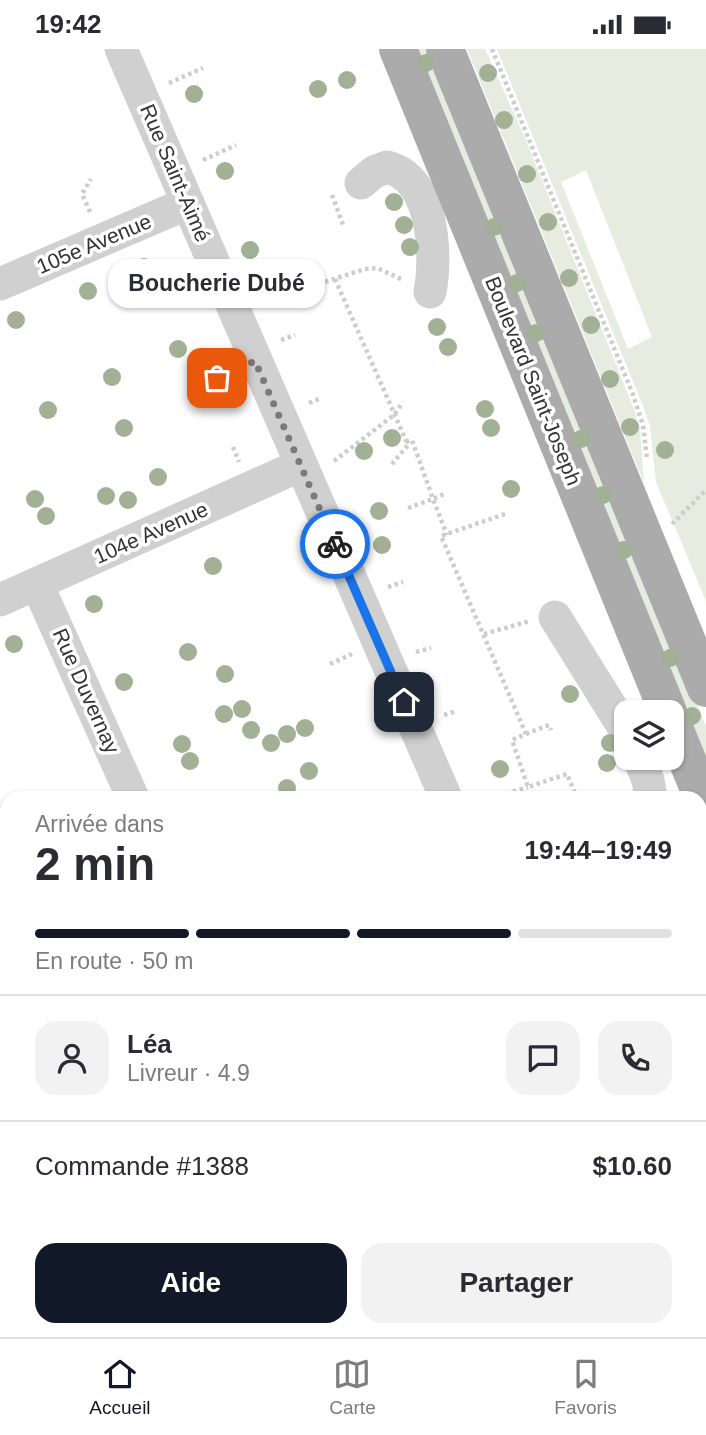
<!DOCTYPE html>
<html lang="fr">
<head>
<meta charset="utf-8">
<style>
	body { margin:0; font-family:Arial,sans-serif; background:#f2f2f3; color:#2b2b33; height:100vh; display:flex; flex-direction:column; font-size:26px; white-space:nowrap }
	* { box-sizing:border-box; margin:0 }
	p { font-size:23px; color:#7c7c81 }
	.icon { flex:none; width:38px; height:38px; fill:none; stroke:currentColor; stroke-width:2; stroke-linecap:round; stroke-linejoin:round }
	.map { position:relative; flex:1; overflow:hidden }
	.sheet { position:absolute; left:0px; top:742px; width:707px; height:546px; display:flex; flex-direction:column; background:#fff; border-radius:21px 21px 0 0; box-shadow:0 2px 5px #0004 }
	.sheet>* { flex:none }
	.tools { position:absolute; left:614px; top:651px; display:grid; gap:14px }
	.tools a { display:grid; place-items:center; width:70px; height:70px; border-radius:14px; background:#fff; box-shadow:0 2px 5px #0004; font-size:35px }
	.pin { position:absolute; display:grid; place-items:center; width:60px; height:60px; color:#fff; margin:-30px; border-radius:14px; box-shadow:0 4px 10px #0006 }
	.courier { position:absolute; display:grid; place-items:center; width:70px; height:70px; margin:-35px; border:5px solid #1a73e8; border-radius:50%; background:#fff; color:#222; box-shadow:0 2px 9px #0007 }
	.bubble { position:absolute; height:49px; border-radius:21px; background:#fff; box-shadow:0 2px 5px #0004; font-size:23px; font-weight:600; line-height:49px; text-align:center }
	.summary em { font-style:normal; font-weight:600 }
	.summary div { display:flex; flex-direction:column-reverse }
	.summary { display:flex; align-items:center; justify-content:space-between; height:119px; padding:0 35px }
	h1 { font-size:46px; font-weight:600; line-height:52px }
	.bar { display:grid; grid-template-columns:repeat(4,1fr); gap:10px 7px; align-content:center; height:84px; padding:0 35px }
	.bar i { height:9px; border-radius:5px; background:#e1e1e2 }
	.bar .on { background:#111827 }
	.bar p { grid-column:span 4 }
	.line { display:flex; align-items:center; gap:18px; padding:0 35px; border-top:2px solid #e1e1e2 }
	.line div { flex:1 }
	.round { display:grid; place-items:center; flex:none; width:74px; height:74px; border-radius:21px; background:#f2f2f3 }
	.primary-button { display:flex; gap:14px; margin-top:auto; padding:14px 35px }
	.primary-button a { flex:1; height:80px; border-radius:21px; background:#111827; color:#fff; font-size:28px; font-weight:600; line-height:80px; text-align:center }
	.primary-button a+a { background:#f2f2f3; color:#2b2b33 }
	.status { display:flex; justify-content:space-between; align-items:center; height:49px; padding:0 35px; background:#fff; direction:ltr }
	.status svg { height:19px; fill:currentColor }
	.tabs { display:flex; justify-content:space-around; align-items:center; height:98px; border-top:2px solid #e1e1e2; background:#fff; font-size:19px; color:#7c7c81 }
	.tabs a { display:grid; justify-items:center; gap:4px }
	.tabs .on { color:#111827 }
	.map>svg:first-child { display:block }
	.green { fill:#e6ecdf; fill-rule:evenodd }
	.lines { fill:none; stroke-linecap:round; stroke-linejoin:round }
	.path { stroke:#cdcdcd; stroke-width:4.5; stroke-dasharray:3.5 3.5; stroke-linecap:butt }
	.minor { stroke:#d0d0d0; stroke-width:33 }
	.major { stroke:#ababab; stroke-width:38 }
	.tree { fill:#a2b095 }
	.done { stroke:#7a7a7a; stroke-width:7; stroke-dasharray:0 12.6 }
	.route { stroke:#1a73e8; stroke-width:9 }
	.labels { text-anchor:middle; stroke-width:7; stroke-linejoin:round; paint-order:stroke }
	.street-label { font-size:21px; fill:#333; stroke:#fff }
</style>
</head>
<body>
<div class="status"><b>19:42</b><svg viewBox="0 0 49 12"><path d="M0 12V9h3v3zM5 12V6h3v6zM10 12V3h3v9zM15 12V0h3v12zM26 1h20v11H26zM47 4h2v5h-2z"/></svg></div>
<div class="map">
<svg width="706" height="1288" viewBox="0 0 706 1288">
	<rect width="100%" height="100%" fill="#fff"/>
	<g class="green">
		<polygon points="415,0 430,0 706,677 706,715"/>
		<polygon points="467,0 485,0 525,89 634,360 640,380 644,434"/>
		<path d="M 497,0 L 706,0 L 706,552 L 656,433 L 650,377 L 643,357 ZM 586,121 L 652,288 L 628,300 L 561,133 Z"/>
		<polygon points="702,784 706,794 706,1264 700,1251"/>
		<polygon points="7,1003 7,1281 124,1281 113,1288 0,1288 0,1006"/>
	</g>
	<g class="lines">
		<g class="path">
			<polyline points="492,0 632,343 643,376 647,410"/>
			<polyline points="169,34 203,19"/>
			<polyline points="203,111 236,96"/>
			<polyline points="332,146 343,176"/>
			<polyline points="90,163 82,145 91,130"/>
			<polyline points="335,230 408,396 392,415"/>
			<polyline points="265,252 365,220 377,219 403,231"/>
			<polyline points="281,291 295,286"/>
			<polyline points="309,354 321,349"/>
			<polyline points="406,393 412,391 433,450 444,445"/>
			<polyline points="233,398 239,413"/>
			<polyline points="334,412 394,366 403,353"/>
			<polyline points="408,459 433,450 447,486"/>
			<polyline points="505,465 441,487 526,685 512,691 528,738 567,725 577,749"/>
			<polyline points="672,475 706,441"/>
			<polyline points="388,538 403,533"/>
			<polyline points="484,585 530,572"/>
			<polyline points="416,603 431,599"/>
			<polyline points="330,615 352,605"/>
			<polyline points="444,666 457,662"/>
			<polyline points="526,685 549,676 551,681"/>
			<polyline points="493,749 528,738"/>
			<polyline points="170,1281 173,1288"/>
			<polyline points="294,1281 297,1288"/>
		</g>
		<g class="minor">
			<polyline points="121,0 446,749"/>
			<path d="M 361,134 L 374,123 L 387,118 C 434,129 437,206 430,243"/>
			<polyline points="0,235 188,154"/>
			<polyline points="217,329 255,312"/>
			<polyline points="37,535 133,749"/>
			<polyline points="0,551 301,416"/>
			<polyline points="555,568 626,682"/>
			<polyline points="639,709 648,731 651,749"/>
			<polyline points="363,1281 366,1288"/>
			<polyline points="676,1281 679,1288"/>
		</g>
		<g class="major">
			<polyline points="398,0 668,663"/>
			<polyline points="445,0 706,639"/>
			<polyline points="672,674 706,757"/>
		</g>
	</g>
	<g class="tree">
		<circle cx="426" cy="14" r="9"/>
		<circle cx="488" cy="24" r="9"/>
		<circle cx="347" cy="31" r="9"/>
		<circle cx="318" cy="40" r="9"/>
		<circle cx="194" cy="45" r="9"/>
		<circle cx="504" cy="71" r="9"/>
		<circle cx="225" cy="122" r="9"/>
		<circle cx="527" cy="125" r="9"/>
		<circle cx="394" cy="153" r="9"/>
		<circle cx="548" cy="173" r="9"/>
		<circle cx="404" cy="176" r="9"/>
		<circle cx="494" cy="178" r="9"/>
		<circle cx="410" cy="198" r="9"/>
		<circle cx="250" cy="201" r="9"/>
		<circle cx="144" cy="218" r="9"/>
		<circle cx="303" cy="225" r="9"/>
		<circle cx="119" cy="228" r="9"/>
		<circle cx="569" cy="229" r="9"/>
		<circle cx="517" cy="234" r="9"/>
		<circle cx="88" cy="242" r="9"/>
		<circle cx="16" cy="271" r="9"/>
		<circle cx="591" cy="276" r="9"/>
		<circle cx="437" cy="278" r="9"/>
		<circle cx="536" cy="284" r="9"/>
		<circle cx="448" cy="298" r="9"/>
		<circle cx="178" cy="300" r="9"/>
		<circle cx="112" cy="328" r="9"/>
		<circle cx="610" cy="330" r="9"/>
		<circle cx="485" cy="360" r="9"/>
		<circle cx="48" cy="361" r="9"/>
		<circle cx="630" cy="378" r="9"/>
		<circle cx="124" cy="379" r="9"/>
		<circle cx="491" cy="379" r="9"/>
		<circle cx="392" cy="389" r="9"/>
		<circle cx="581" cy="390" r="9"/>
		<circle cx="665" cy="401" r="9"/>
		<circle cx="364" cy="402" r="9"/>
		<circle cx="158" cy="428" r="9"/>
		<circle cx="511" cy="440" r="9"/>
		<circle cx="603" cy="446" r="9"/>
		<circle cx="106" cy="447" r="9"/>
		<circle cx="35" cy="450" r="9"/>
		<circle cx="128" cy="451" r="9"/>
		<circle cx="379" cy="462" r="9"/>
		<circle cx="46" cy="467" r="9"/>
		<circle cx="382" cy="496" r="9"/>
		<circle cx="624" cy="501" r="9"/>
		<circle cx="213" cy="517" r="9"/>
		<circle cx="94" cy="555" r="9"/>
		<circle cx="14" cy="595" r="9"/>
		<circle cx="188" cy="603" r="9"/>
		<circle cx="670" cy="609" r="9"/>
		<circle cx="225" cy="625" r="9"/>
		<circle cx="124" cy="633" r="9"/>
		<circle cx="570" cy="645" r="9"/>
		<circle cx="242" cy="660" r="9"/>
		<circle cx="224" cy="665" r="9"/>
		<circle cx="692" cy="667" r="9"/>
		<circle cx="305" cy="679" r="9"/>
		<circle cx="251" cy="681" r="9"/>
		<circle cx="287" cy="685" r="9"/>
		<circle cx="271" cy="694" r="9"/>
		<circle cx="610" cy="694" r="9"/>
		<circle cx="182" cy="695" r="9"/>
		<circle cx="190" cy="712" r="9"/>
		<circle cx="607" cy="714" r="9"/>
		<circle cx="500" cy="720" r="9"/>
		<circle cx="309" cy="722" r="9"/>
		<circle cx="287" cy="739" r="9"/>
	</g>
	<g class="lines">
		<polyline class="done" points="217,329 255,312 335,495"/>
		<polyline class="route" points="335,495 404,653"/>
	</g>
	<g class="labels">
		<g class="street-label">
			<text transform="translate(175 124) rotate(67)" y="7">Rue Saint-Aimé</text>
			<text transform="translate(94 195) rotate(-23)" y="7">105e Avenue</text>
			<text transform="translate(533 332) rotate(68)" y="7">Boulevard Saint-Joseph</text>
			<text transform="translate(151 484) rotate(-24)" y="7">104e Avenue</text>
			<text transform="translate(86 642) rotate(66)" y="7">Rue Duvernay</text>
		</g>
	</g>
</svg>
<div class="tools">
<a><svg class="icon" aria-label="layers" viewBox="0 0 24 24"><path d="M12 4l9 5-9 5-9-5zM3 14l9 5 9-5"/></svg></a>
</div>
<div class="pin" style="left:217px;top:329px;background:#ea580c"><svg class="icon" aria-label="bag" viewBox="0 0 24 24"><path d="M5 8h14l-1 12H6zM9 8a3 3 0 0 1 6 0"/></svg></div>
<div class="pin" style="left:404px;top:653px;background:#1f2937"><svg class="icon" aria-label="home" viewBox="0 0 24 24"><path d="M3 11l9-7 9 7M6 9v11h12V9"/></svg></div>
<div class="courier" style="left:335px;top:495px"><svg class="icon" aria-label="bike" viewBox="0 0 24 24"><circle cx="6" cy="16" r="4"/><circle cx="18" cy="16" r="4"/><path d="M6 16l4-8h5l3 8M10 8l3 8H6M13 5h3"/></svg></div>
<div class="bubble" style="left:108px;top:210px;width:217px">Boucherie Dubé</div>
<section class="sheet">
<div class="summary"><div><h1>2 min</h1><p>Arrivée dans</p></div><em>19:44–19:49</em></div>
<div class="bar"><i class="on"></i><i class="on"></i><i class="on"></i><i></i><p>En route · 50 m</p></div>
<div class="line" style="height:126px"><a class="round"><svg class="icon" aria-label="person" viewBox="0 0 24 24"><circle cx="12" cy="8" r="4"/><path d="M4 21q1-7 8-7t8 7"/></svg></a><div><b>Léa</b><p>Livreur · 4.9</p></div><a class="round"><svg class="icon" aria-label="chat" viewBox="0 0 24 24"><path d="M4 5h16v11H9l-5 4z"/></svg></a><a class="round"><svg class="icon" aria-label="phone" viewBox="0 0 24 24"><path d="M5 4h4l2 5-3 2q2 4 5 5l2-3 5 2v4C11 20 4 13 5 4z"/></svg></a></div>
<div class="line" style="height:91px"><div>Commande #1388</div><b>$10.60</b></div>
<div class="primary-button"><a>Aide</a><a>Partager</a></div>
</section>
</div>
<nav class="tabs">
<a class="on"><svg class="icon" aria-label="home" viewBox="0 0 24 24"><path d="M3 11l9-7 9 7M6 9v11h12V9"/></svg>Accueil</a>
<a><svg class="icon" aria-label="map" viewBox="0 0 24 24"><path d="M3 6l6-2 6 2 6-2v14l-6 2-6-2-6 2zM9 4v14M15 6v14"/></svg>Carte</a>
<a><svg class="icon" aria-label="saved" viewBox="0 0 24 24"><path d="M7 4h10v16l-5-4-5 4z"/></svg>Favoris</a>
</nav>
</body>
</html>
